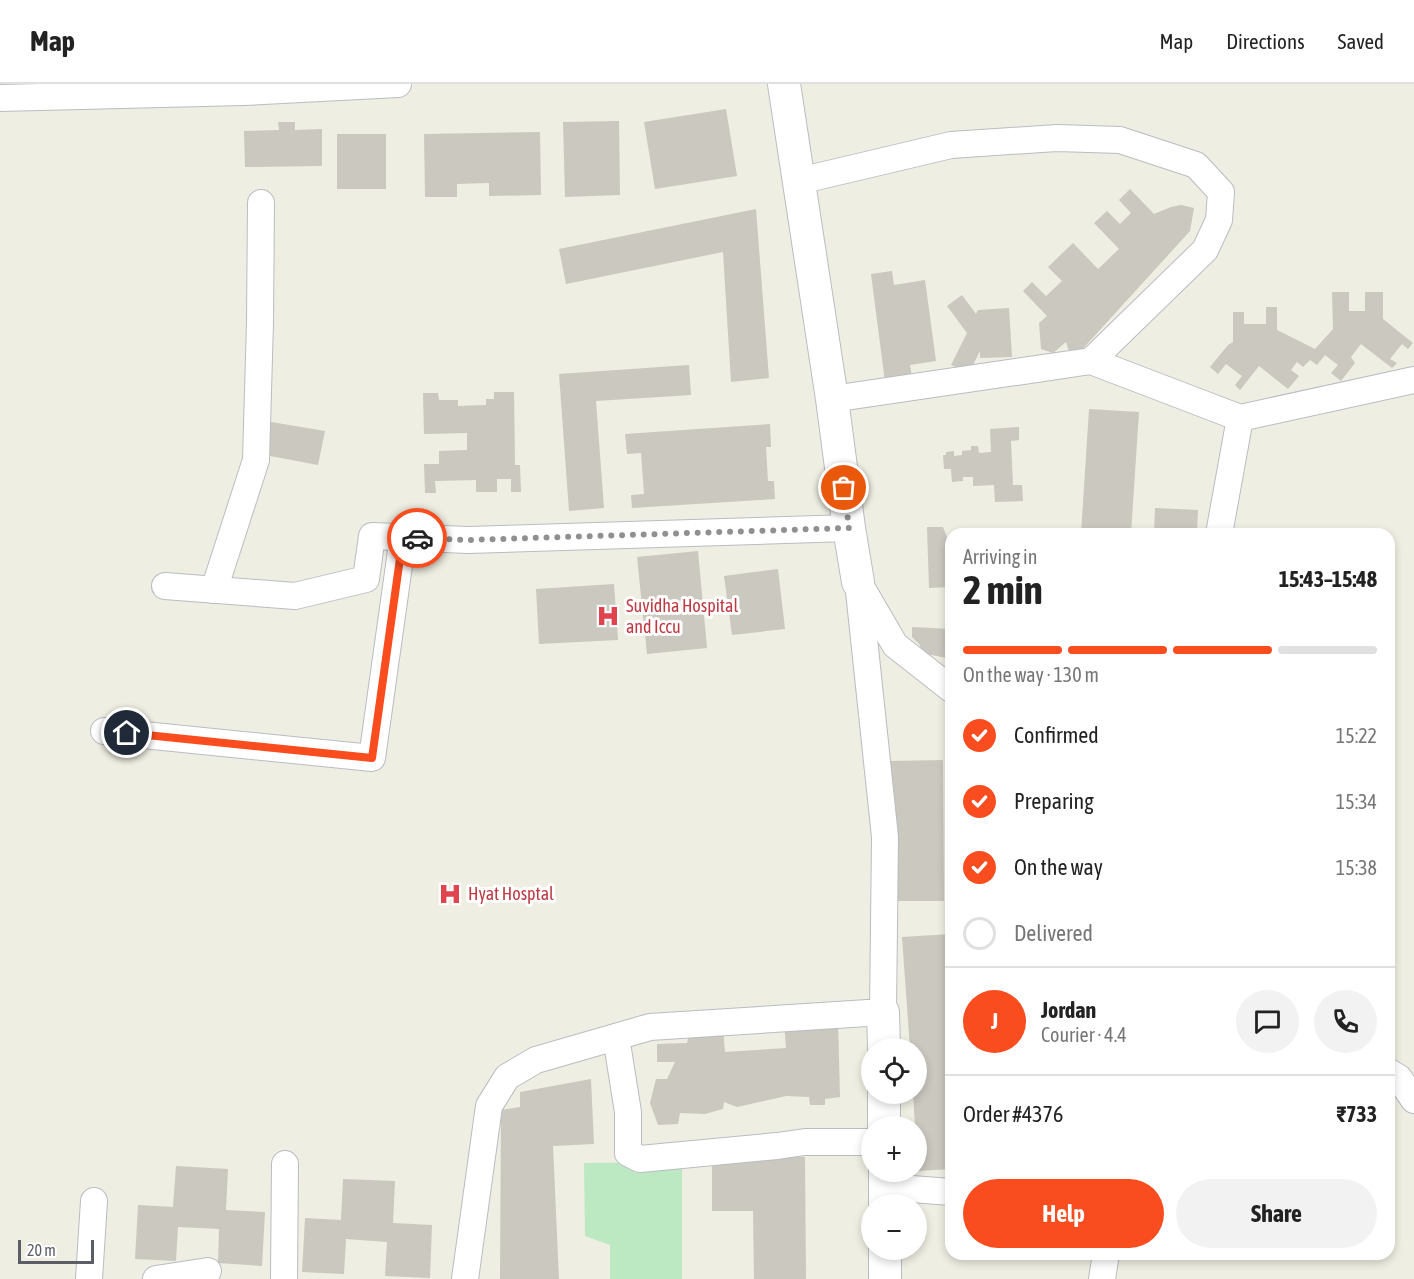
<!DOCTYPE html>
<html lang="en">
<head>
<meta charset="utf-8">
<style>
	body { margin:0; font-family:"Asap Condensed",sans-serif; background:#f2f2f2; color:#222; height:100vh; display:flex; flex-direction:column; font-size:22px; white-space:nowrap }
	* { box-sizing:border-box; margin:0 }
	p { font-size:20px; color:#767676 }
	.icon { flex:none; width:33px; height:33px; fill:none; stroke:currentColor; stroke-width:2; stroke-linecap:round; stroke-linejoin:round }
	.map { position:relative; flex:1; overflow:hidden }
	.side { position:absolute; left:945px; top:444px; width:450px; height:732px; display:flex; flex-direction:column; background:#fff; border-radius:18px; box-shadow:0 3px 9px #0003 }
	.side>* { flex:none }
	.buttons { position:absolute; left:861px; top:954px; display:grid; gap:12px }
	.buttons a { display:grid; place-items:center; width:66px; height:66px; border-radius:50%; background:#fff; box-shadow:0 3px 9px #0003; font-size:30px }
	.scale { position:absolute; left:18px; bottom:15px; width:76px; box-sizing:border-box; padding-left:6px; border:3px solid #5b5e65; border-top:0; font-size:16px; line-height:21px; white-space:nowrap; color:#5b5e65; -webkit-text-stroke:4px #fff; paint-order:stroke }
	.pin { position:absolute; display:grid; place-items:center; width:51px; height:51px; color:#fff; margin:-26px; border:3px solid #fff; border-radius:50%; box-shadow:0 2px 6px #0007 }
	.courier { position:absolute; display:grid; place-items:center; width:60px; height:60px; margin:-30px; border:4px solid #f94d1f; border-radius:50%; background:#fff; color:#222; box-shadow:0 2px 8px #0007 }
	.headline em { font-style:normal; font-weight:700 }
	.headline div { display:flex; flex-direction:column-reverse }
	.headline { display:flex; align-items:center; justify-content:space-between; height:102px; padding:0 18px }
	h1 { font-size:39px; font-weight:700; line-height:45px }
	.bar { display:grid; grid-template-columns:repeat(4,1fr); gap:9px 6px; align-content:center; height:72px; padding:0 18px }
	.bar i { height:8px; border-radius:4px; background:#e0e0e0 }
	.bar .active { background:#f94d1f }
	.bar p { grid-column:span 4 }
	.line { display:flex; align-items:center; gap:15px; padding:0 18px; border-top:2px solid #e0e0e0 }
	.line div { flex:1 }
	.round { display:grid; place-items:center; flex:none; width:63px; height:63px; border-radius:32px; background:#f2f2f2 }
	ol { padding:0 18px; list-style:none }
	li { display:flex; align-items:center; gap:18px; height:66px }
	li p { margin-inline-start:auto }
	li .icon { padding:6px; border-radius:50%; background:#f94d1f; color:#fff; stroke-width:4 }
	li:last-child { color:#767676 }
	li i { width:33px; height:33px; border:3px solid #e0e0e0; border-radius:50% }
	.button { display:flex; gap:12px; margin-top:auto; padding:12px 18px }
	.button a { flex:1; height:69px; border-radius:36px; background:#f94d1f; color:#fff; font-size:24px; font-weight:700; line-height:69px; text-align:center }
	.button a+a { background:#f2f2f2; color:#222 }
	header { display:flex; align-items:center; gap:36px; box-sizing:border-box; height:84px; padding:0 30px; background:#fff; border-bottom:2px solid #e0e0e0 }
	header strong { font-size:28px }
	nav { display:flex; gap:33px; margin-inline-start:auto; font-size:21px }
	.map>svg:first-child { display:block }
	.green { fill:#bce9c2 }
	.building { fill:#cac8bf }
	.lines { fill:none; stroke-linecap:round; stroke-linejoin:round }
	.minor-casing { stroke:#babcc3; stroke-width:28 }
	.tertiary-casing { stroke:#babcc3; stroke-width:34 }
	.minor { stroke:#fff; stroke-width:26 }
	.tertiary { stroke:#fff; stroke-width:32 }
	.done { stroke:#8f9091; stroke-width:6; stroke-dasharray:0 10.8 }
	.route { stroke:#f94d1f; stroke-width:8 }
	.labels { text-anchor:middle; stroke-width:6; stroke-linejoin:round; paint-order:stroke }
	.health-label { font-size:18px; fill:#be3a42; stroke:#fff; text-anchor:start }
</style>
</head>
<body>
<header>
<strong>Map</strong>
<nav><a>Map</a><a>Directions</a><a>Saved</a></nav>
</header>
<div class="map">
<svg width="1414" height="1195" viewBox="0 0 1414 1195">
	<rect width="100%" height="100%" fill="#efeee2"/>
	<polygon class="green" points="682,1078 682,1195 610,1195 610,1161 585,1152 584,1079"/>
	<g class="building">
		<polygon points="726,25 737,92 655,105 644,38"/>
		<polygon points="619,37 620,111 565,113 563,38"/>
		<polygon points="278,38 295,38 295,46 322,45 322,82 245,83 244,47 279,46"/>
		<polygon points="540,48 541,111 489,112 489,99 457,100 457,113 425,113 424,50"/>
		<rect x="337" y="50" width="49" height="55"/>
		<polygon points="1130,105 1154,130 1171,123 1181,121 1194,124 1190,147 1078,270 1069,267 1066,258 1053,269 1041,265 1039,239 1047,232 1023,207 1032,198 1046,212 1062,197 1048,183 1073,159 1098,185 1119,165 1094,139 1107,127 1120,140 1131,129 1119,116"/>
		<polygon points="756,125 769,294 731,298 723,168 566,200 559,165"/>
		<polygon points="892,187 894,201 925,196 936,277 910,281 912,294 885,298 871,190"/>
		<polygon points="1332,208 1349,208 1349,227 1365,227 1365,208 1383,208 1383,235 1413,259 1408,265 1402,260 1390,275 1397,279 1392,284 1361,260 1351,273 1355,279 1341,297 1331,289 1338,281 1325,271 1317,281 1310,276 1303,283 1297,278 1291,286 1299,292 1288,305 1259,282 1240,306 1235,301 1242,292 1226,280 1218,290 1210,283 1228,261 1233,258 1233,228 1244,228 1244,240 1266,240 1266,223 1277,223 1277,246 1315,265 1333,245"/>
		<polygon points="962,211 976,230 978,226 1009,224 1012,273 980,274 980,267 969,289 951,281 967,249 947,222"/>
		<polygon points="689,281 691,311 596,317 604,424 569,427 559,290"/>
		<polygon points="494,308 514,308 515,381 520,381 521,408 511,408 511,395 497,395 497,408 476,408 476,396 435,397 436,409 425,409 424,380 439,380 439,367 467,366 467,349 424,350 423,309 438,309 439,316 458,316 458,322 486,321 486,315 494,315"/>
		<polygon points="1089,325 1139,328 1131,450 1081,450"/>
		<polygon points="271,338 325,347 318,381 265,371"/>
		<polygon points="770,340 771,363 766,363 768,397 774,397 775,415 632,424 631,411 644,410 641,369 627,370 625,350"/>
		<polygon points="1019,343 1019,356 1011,357 1013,401 1022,401 1023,417 995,418 994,401 973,402 973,393 963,393 963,397 952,398 951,385 944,385 943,371 946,371 946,368 954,367 954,372 962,371 962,367 971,366 971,362 978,362 979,369 991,368 990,345"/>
		<polygon points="1155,424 1198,426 1197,450 1154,450"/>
		<polygon points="927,443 943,443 948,456 951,456 951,503 929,504"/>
		<polygon points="698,467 707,564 647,570 637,473"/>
		<polygon points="778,485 785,545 732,551 724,492"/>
		<polygon points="614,500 618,556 539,560 536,505"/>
		<polygon points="912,543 951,545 951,575 922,569 920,561 912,553"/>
		<polygon points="946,668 951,668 951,763 949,763"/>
		<polygon points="943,676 944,817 891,817 890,677"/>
		<polygon points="951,850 951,1085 918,1087 916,1042 915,1042 913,1010 916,1010 916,964 910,964 902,853"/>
		<polygon points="838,936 840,1013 825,1015 825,1021 810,1021 809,1013 786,1012 737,1023 724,1018 723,1025 705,1030 680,1029 678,1040 658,1041 650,1019 656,995 667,995 675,978 657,978 657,960 687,959 689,951 723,944 725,968 786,964 784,938"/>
		<polygon points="591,995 594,1060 553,1062 559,1195 500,1195 501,1026 520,1023 520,1008"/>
		<polygon points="712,1073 805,1073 806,1195 754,1195 753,1127 712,1127"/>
		<polygon points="176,1082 228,1085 226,1126 265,1128 262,1182 218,1179 219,1145 178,1143 176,1177 135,1175 138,1121 173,1123"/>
		<polygon points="343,1095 395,1097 393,1139 432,1141 430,1194 385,1192 387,1158 346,1155 344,1190 302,1188 305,1134 341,1136"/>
	</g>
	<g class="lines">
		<g class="minor-casing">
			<g id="minor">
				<polyline points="0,14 244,8 398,0"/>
				<polyline points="799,97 951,61 1057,54 1120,56 1196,81 1221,108 1219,136 1205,166 1091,277"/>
				<polyline points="832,315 1091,277 1240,334 1414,296"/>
				<polyline points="1219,450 1240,334"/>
				<polyline points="165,502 295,512 366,495 372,452 468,456 849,444"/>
				<polyline points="214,506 256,376 260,239 261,119"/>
				<polyline points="863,506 895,561 951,605"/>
				<polyline points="104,647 372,674 403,453"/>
				<polyline points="616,953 628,1028 628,1069 640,1075 777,1062 805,1058 872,1058"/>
				<polyline points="1389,988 1399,994 1414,1016"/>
				<polyline points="885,1103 951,1108"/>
				<polyline points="89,1195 94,1117"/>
				<polyline points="156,1195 208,1187"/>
				<polyline points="284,1195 285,1080"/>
				<polyline points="465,1195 489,1022 507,993 536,976 650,943 883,928 885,753 858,498"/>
				<polyline points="1102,1195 1106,1170"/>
			</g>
		</g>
		<g class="tertiary-casing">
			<g id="tertiary">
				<polyline points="784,0 832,315 849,444 858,498"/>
				<polyline points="883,928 884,964"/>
				<polyline points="884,1010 884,1042"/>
				<polyline points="885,1088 885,1120"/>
				<polyline points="885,1195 885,1166"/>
			</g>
		</g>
		<use href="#minor" class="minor"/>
		<use href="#tertiary" class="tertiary"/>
	</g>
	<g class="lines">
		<polyline class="done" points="417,454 468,456 849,444 844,404"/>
		<polyline class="route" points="127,649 372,674 403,453 417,454"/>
	</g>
	<defs>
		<g id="hospital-bare" transform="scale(1.8)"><path d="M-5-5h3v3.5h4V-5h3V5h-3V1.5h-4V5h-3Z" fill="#e0444e" stroke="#fff" stroke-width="2.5" paint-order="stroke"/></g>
	</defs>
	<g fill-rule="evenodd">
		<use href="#hospital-bare" x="608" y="532"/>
		<use href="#hospital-bare" x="450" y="810"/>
	</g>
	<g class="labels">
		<g class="health-label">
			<text x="626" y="528">Suvidha Hospital<tspan x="626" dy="21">and Iccu</tspan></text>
			<text x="468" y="816">Hyat Hosptal</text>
		</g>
	</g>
</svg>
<div class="buttons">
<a><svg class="icon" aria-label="locate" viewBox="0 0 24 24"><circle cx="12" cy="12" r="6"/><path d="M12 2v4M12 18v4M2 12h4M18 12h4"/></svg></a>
<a>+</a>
<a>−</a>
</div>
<div class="scale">20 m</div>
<div class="pin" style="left:844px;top:404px;background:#ea580c"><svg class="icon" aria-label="bag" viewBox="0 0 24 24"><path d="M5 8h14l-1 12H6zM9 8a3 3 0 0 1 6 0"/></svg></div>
<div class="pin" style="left:127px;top:649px;background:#1f2937"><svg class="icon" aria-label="home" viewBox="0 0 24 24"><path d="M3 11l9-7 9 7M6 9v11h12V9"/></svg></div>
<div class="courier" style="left:417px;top:454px"><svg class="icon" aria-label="car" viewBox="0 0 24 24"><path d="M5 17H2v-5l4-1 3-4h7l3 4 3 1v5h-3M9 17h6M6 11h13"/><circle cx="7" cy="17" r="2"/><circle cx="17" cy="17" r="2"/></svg></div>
<section class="side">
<div class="headline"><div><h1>2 min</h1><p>Arriving in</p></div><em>15:43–15:48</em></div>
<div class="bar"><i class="active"></i><i class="active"></i><i class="active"></i><i></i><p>On the way · 130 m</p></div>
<ol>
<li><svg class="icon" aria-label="check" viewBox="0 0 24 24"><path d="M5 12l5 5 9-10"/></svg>Confirmed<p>15:22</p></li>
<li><svg class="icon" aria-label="check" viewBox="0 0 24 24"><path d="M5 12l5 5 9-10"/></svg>Preparing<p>15:34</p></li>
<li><svg class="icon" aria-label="check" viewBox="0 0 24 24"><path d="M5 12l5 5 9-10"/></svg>On the way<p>15:38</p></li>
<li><i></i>Delivered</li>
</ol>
<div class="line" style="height:108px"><b class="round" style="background:#f94d1f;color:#fff">J</b><div><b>Jordan</b><p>Courier · 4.4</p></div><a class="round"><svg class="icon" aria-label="chat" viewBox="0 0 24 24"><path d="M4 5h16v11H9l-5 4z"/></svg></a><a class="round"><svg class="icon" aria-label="phone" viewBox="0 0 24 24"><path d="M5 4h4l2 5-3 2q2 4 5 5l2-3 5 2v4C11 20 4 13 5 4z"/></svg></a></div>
<div class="line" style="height:78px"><div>Order #4376</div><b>₹733</b></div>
<div class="button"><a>Help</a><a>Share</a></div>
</section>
</div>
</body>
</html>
